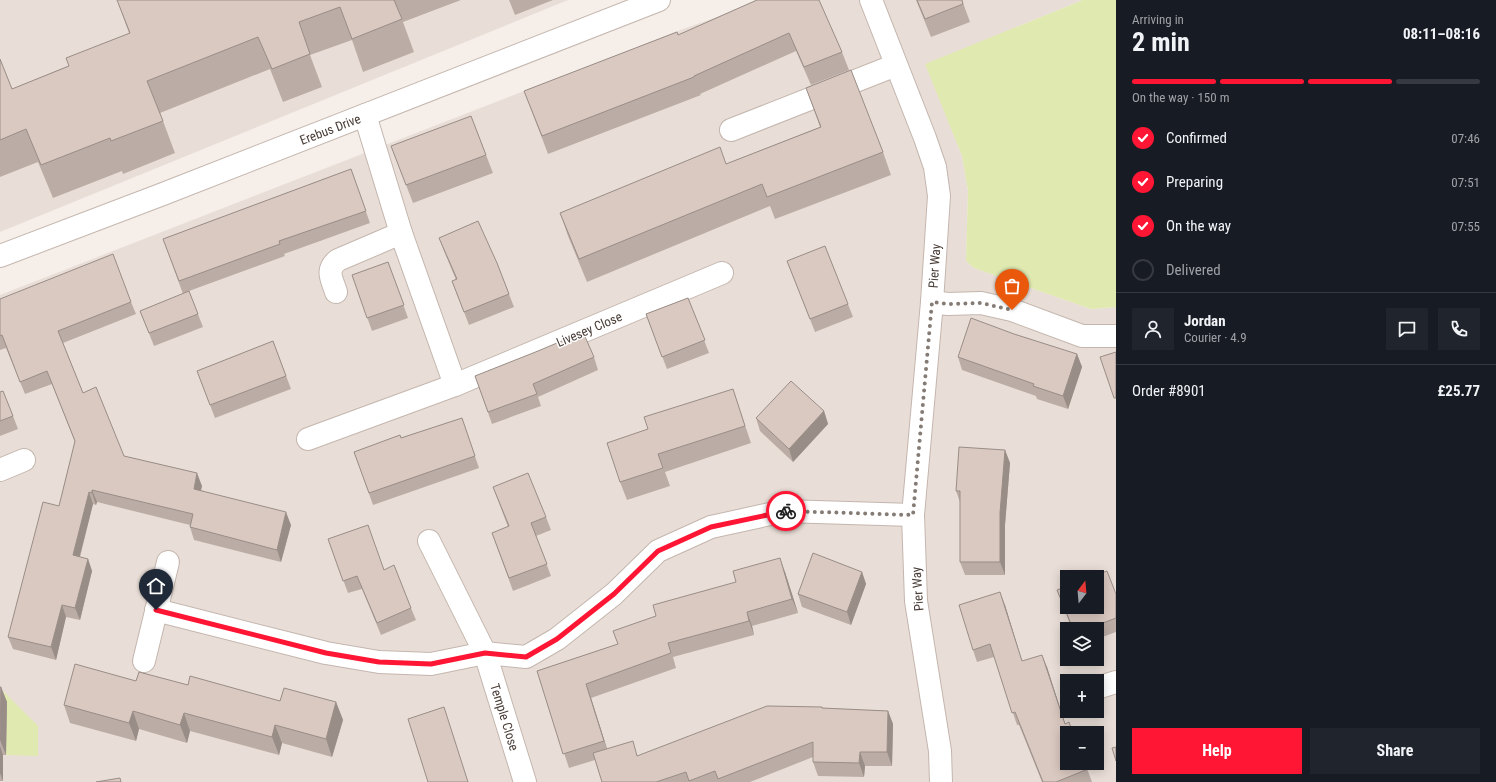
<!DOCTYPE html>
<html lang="en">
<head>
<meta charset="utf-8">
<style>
	body { margin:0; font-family:"Roboto Condensed",sans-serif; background:#20242c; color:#f1f3f6; height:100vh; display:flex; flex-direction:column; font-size:15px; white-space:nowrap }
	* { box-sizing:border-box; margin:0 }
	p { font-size:13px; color:#9ea1a6 }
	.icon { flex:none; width:22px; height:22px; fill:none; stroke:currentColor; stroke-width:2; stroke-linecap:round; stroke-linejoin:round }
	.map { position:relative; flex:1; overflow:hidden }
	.side { display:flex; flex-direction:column; background:#171b24; width:380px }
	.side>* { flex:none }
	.needle { width:26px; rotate:16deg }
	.fabs { position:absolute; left:1060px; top:570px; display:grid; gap:8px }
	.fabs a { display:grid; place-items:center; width:44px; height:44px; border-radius:0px; background:#171b24; box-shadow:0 2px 10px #0003; font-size:20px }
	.pin { position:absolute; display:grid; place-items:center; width:34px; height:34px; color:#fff; margin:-41px -17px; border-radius:50% 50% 50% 0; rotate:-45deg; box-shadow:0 0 4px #0007 }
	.pin .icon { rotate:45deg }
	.courier { position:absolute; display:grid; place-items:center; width:40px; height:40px; margin:-20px; border:3px solid #ff1634; border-radius:50%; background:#fff; color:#222; box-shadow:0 1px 5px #0007 }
	.headline em { font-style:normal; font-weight:700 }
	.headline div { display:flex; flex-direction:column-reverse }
	.headline { display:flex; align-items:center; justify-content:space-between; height:68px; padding:0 16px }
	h1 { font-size:26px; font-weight:700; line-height:30px }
	.bar { display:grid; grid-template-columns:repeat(4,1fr); gap:6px 4px; align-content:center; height:48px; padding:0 16px }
	.bar i { height:5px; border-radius:3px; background:#363941 }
	.bar .on { background:#ff1634 }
	.bar p { grid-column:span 4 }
	.line { display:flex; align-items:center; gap:10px; padding:0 16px; border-top:1px solid #363941 }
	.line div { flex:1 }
	.round { display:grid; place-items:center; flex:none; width:42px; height:42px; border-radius:0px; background:#20242c }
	ol { padding:0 16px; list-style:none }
	li { display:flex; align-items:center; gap:12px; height:44px }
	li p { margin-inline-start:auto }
	li .icon { padding:4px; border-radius:50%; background:#ff1634; color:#fff; stroke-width:4 }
	li:last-child { color:#9ea1a6 }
	li i { width:22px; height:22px; border:2px solid #363941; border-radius:50% }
	.primary-button { display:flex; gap:8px; margin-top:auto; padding:8px 16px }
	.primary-button a { flex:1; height:46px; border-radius:0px; background:#ff1634; color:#fff; font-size:16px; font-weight:700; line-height:46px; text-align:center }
	.primary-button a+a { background:#20242c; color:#f1f3f6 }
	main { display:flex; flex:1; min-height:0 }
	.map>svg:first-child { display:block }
	.residential { fill:#e9ded7; fill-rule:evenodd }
	.green { fill:#e0eab0 }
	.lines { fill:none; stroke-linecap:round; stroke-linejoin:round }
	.minor-casing { stroke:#c4b6ae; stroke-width:24 }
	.minor { stroke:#fff; stroke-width:22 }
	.wall { fill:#bbada6 }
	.shaded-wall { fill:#998d87 }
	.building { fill:#dac9c1; stroke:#998d87 }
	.done { stroke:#857b75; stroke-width:4; stroke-dasharray:0 7.2 }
	.route { stroke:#ff1634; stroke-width:5 }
	.labels { text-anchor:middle; stroke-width:3; stroke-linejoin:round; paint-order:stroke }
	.street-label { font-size:13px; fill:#493d37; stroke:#fff }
</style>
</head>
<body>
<main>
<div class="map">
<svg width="1116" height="782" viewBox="0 0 1116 782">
	<rect width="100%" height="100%" fill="#f5eee9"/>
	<g class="residential">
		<polygon points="0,0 568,0 0,232"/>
		<path d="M 765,0 L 1083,0 L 926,64 L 962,156 L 968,191 L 966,261 L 974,268 L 1091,309 L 1116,307 L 1116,782 L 0,782 L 0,295 L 683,29 ZM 1067,577 L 1097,577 L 1097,607 L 1067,607 ZM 1067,629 L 1097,629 L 1097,659 L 1067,659 ZM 1067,681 L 1097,681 L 1097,711 L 1067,711 ZM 1067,733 L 1097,733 L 1097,763 L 1067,763 Z"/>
	</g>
	<g class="green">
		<polygon points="1083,0 1116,0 1116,307 1091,309 974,268 966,261 968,191 962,156 925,64"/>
		<polygon points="0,688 38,726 38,756 6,755"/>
	</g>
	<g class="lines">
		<g class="minor-casing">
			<g id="minor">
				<polyline points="871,0 925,138 935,167 939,196 932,302 913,515 916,601 940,751 941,782"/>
				<polyline points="365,115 401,233 455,385"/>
				<polyline points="731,130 896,65"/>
				<polyline points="0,256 163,194 659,0"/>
				<path d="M 336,292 C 332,279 325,270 338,260 L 401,233"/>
				<polyline points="932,302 948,304 981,303 1012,310 1082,336 1116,336"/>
				<polyline points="308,439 455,385 722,273"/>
				<polyline points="0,470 24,460"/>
				<polyline points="429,541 485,653 525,782"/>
				<polyline points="156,610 326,653 379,662 431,664 485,653 526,657 557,639 614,594 658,551 711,527 784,511 913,515"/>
				<polyline points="144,661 168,562"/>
				<polyline points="1097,688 1116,682"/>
			</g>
		</g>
		<use href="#minor" class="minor"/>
	</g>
	<g class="wall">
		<polygon points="117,0 461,0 403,22 414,52 363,72 352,40 310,55 322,87 283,102 270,69 160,113 175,153 123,174 122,171 53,198 38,162 0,177 0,59 12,89 68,66 129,33"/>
		<polygon points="509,0 553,0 515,15"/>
		<polygon points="757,0 842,52 849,70 811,85 796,51 700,94 701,95 548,154 524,91 678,35"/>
		<polygon points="916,0 962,0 970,22 931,37"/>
		<polygon points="806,88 883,152 891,175 775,219 770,206 587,282 568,236 560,213 726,164 820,127"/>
		<polygon points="471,116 493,173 413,203 391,146"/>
		<polygon points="351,169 370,223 284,254 285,256 189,291 203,327 154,346 140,311 183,294 163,239"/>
		<polygon points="439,238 497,263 514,307 469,325 452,281 456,280 444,251"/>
		<polygon points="787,261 848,304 853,317 815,332"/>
		<polygon points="388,262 408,318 372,331 352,275"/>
		<polygon points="688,298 709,353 667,369 646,314"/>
		<polygon points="0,299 131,302 136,314 63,343 83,393 124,456 202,486 201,490 291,525 281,562 194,540 190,527 190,525 97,502 96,505 93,504 80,557 88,559 92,571 80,620 66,617 56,660 13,649 8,637 59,506 75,442 52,384 25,394 6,348 0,350"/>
		<polygon points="1014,334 1077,354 1082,367 1068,409 1037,399 1036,396 962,370 958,357"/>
		<polygon points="273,341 291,389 215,418 197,371"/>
		<polygon points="594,357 598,370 538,397 541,406 492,424 475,376"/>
		<polygon points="733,389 751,443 665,472 670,486 627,500 620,482 648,429"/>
		<polygon points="0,392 13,416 18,429 0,436"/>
		<polygon points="824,411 828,424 793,462 760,431 756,418"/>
		<polygon points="462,418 479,468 373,505 354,452 401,438"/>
		<polygon points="1005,450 1010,463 1005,525 1005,575 965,575 960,562 960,502 956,491"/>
		<polygon points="493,487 546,517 551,530 536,536 551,576 513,591 492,533 508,527"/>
		<polygon points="328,539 384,569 411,608 416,620 381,635 362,589 348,593"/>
		<polygon points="785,572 798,613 752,626 754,635 673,657 676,668 591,698 607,749 638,756 822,707 823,708 888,711 893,724 892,766 865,766 864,777 818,776 813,762 813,757 750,782 602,782 595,760 569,768 537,671 618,644"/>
		<polygon points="862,572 866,584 851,625 802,607 798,594"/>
		<polygon points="1057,590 1116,594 1116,632 1097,639 1097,629 1072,629"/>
		<polygon points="1005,605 1022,661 1047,667 1065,724 1085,763 1092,782 1042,782 1019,725 1017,725 994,657 977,662 973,650"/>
		<polygon points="188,685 280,701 336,702 343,720 332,757 282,743 279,755 190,731 187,743 139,729 136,741 70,723 64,705"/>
		<polygon points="0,687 1,687 7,702 6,755 3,755 3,781 0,781"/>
	</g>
	<g class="shaded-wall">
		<polygon points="1077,354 1082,367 1068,409 1063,396"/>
		<polygon points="824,411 828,424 793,462 789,449"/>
		<polygon points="1005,450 1010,463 1005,525 1005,575 1000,562 1000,513"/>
		<polygon points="197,473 202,486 198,501 194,489"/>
		<polygon points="92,490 97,502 96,505 92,493"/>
		<polygon points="89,492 93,504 77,567 73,555"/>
		<polygon points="286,512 291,525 281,562 277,550"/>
		<polygon points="780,558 785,572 798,613 792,599"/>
		<polygon points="88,559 92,571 80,620 75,608"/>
		<polygon points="862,572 866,584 851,625 847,612"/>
		<polygon points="1000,592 1005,605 1026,674 1022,661"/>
		<polygon points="62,605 66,617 56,660 51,647"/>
		<polygon points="747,612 752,626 754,635 749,621"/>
		<polygon points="1042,655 1047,667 1068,733"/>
		<polygon points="586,684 591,698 609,755 604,741"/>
		<polygon points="1,687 7,702 6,755 0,740"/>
		<polygon points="336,702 343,720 332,757 326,739"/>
		<polygon points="133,711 139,729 136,741 129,723"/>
		<polygon points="888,711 893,724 892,766 887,752"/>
		<polygon points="184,713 190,731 187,743 180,725"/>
		<polygon points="275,725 282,743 279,755 272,737"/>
		<polygon points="0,746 3,755 3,781 0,773"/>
		<polygon points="860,752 865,766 864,777 859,763"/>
	</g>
	<g class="building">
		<polygon points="117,0 394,0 402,19 352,39 340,7 299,22 310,54 272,69 258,37 147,81 163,121 111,141 110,138 41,165 26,129 0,140 0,59 12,89 69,66 66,58 130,33"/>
		<polygon points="757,0 819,0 842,52 804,67 789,33 694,76 694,77 542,136 524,91 677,32 678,35"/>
		<polygon points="917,0 962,0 963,4 925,19"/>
		<polygon points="851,70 883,152 767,197 762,184 579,259 560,213 720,147 726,164 821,127 806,88"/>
		<polygon points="471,116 486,155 406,185 391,146"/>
		<polygon points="351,169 366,211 279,241 280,244 179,281 163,239"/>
		<polygon points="478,221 497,263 509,294 464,312 452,281 457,279 439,238"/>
		<polygon points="825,246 848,304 810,319 787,261"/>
		<polygon points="113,254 131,302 58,331 83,393 96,387 124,456 197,473 194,489 286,512 277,550 190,527 193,514 92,490 92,493 89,492 73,555 88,559 75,608 62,605 51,647 8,637 43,502 59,506 75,441 47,371 20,382 2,335 0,336 0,299"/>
		<polygon points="388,262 404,305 367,318 352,275"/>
		<polygon points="189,291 198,314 149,333 140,311"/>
		<polygon points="688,298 705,340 662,357 646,314"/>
		<polygon points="971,318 1014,334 1077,354 1063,396 1033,386 1034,384 958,357"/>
		<polygon points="583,332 594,357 533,384 537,394 488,412 475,376 538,351"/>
		<polygon points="273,341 286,376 210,405 197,371"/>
		<polygon points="1116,352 1116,398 1114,398 1100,357"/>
		<polygon points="791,381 824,411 789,449 756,418"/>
		<polygon points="733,389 745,426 658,454 663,468 620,482 607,443 648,429 644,417"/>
		<polygon points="3,391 13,416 0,421 0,392"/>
		<polygon points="462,418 475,456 369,493 354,452 400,435 401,438"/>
		<polygon points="959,447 1005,450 1000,513 1000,562 960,562 960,491 956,491"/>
		<polygon points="528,473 546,517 531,523 547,564 509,578 492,533 509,526 493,487"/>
		<polygon points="368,525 384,570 394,565 411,608 377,623 357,576 343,581 328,539"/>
		<polygon points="813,553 862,572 847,612 798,594"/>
		<polygon points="780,558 792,599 747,612 749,621 668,643 671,653 586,684 604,741 563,754 537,671 618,644 613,631 656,616 653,605 736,582 733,571"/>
		<polygon points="1107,571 1116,594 1116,618 1087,629 1073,629 1057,590 1067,586 1067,607 1097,607 1097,577 1091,577"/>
		<polygon points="1000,592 1022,661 1042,655 1065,724 1069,722 1073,733 1067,733 1067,763 1085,763 1088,769 1056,782 1043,782 1015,712 1012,713 990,644 973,650 959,605"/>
		<polygon points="75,664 136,681 139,672 188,685 190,676 280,701 284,688 336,702 326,739 275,725 272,737 184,713 180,725 133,711 129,723 64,705"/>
		<polygon points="0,687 1,687 0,740"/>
		<polygon points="767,706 822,707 822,708 888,711 887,752 860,752 859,763 813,762 813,742 718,779 715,771 689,781 686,772 656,782 602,782 593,753 633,741 637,756"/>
		<polygon points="444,707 468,782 428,782 408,719"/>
		<polygon points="1116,747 1116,761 1112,748"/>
		<polygon points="120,778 121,782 96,782"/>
	</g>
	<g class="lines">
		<polyline class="done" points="786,511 913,515 932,302 948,304 981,303 1012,310"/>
		<polyline class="route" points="156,610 326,653 379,662 431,664 485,653 526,657 557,639 614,594 658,551 711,527 786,511"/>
	</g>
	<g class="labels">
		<g class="street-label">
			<text transform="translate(330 129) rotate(-21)" y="5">Erebus Drive</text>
			<text transform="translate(934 266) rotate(-86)" y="5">Pier Way</text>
			<text transform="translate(589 329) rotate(-23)" y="5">Livesey Close</text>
			<text transform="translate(917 589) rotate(-94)" y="5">Pier Way</text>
			<text transform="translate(505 717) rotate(73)" y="5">Temple Close</text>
		</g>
	</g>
</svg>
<div class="fabs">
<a><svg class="needle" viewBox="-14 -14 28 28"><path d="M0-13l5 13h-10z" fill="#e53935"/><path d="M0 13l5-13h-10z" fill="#9ea1a6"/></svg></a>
<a><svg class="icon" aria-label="layers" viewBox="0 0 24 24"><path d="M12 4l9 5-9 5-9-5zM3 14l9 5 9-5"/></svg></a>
<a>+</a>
<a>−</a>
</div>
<div class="pin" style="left:1012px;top:310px;background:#ea580c"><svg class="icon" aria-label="bag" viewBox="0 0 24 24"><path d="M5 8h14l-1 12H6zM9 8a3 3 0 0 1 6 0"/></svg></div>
<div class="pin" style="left:156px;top:610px;background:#1f2937"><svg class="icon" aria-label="home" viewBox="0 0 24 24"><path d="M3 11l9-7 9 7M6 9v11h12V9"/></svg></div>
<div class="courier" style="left:786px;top:511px"><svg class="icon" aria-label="bike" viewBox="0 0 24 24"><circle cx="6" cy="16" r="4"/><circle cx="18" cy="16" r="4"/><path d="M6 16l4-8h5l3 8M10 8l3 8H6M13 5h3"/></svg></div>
</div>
<section class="side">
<div class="headline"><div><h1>2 min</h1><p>Arriving in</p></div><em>08:11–08:16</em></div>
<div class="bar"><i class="on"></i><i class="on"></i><i class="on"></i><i></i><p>On the way · 150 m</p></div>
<ol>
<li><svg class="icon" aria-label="check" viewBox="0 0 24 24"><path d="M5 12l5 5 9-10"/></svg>Confirmed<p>07:46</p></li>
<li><svg class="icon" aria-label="check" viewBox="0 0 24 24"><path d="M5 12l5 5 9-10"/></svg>Preparing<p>07:51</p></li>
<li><svg class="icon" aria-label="check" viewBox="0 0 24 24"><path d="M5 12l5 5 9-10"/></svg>On the way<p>07:55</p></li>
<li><i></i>Delivered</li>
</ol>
<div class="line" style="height:72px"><a class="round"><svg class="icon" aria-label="person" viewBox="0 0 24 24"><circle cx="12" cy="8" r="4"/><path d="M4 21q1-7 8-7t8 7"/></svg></a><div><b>Jordan</b><p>Courier · 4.9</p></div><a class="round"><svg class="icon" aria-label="chat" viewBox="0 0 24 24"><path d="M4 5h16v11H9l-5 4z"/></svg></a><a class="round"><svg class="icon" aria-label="phone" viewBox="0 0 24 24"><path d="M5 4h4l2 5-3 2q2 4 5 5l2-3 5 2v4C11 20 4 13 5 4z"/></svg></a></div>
<div class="line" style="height:52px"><div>Order #8901</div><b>£25.77</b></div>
<div class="primary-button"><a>Help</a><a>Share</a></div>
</section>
</main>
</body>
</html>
